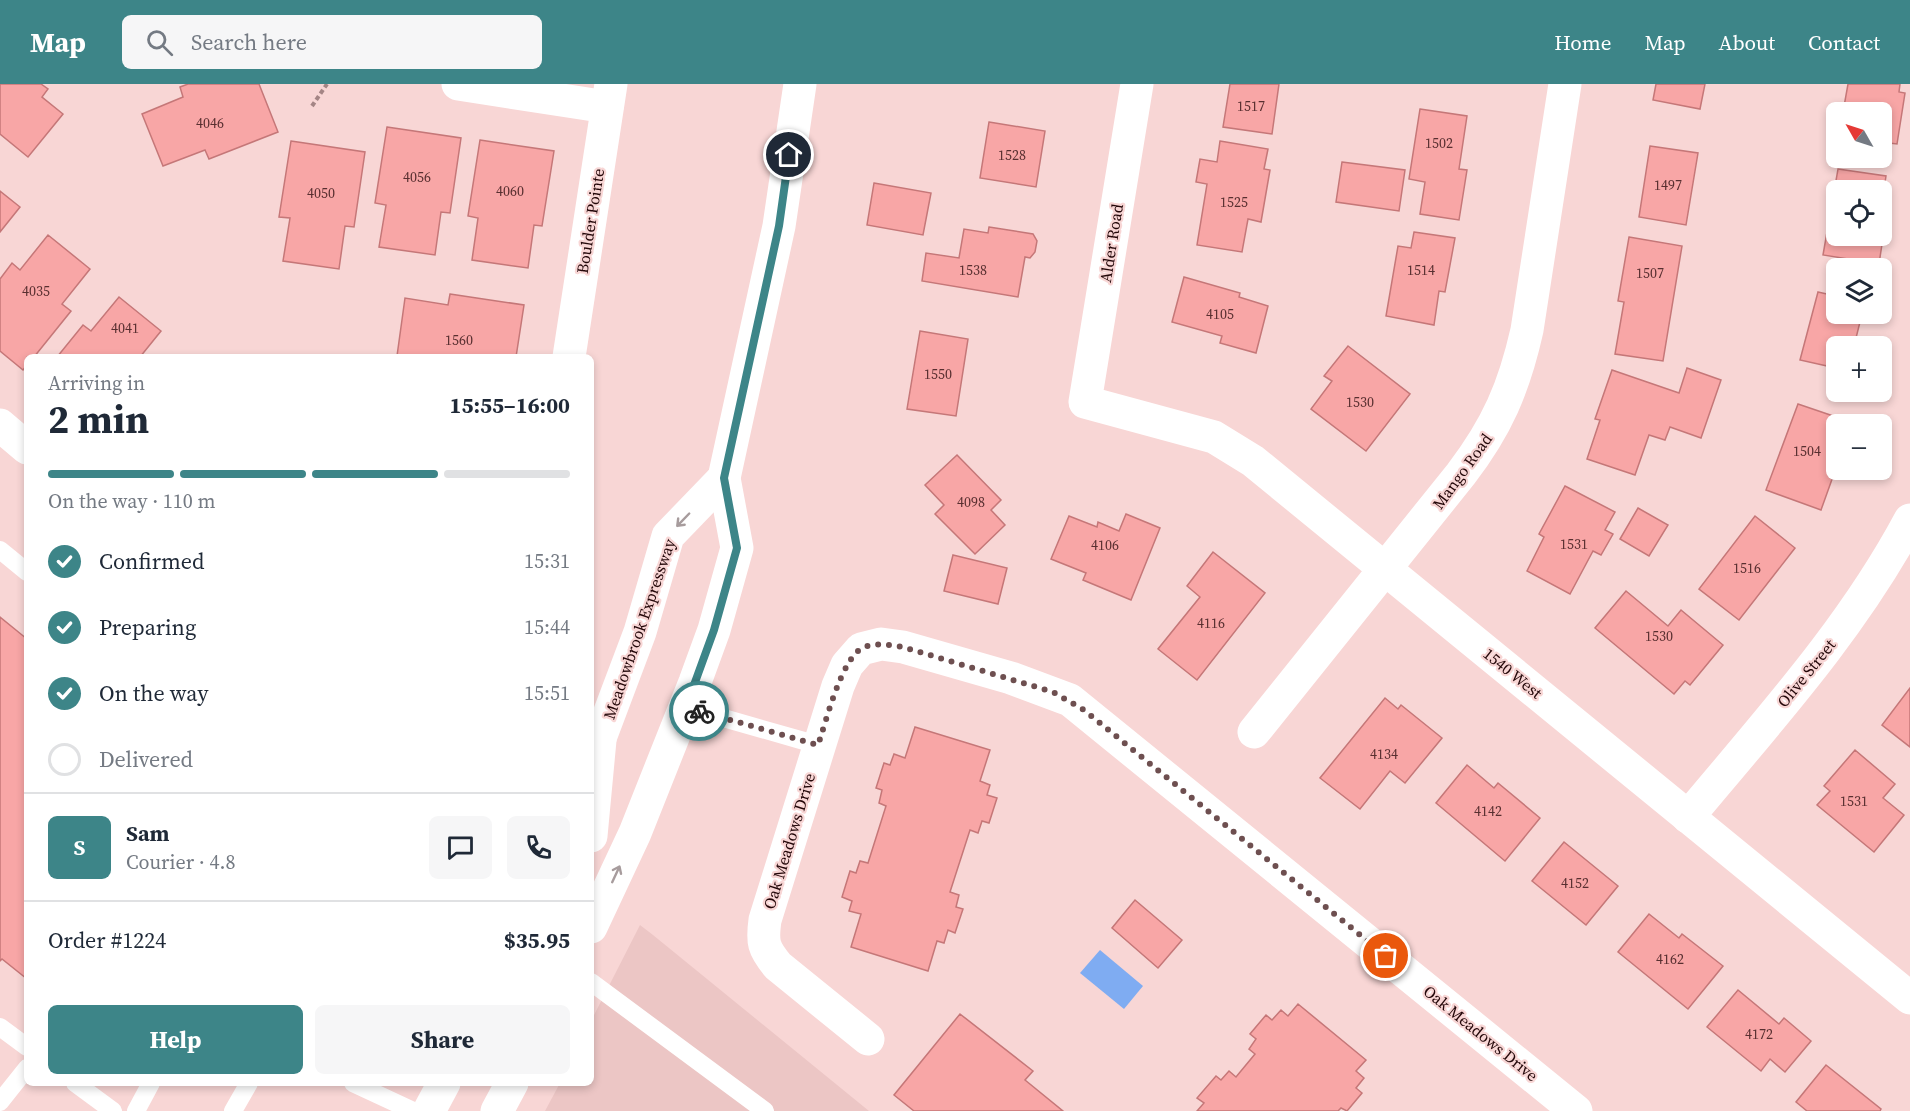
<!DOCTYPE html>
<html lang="en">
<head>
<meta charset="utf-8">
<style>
	body { margin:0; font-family:"Source Serif 4",serif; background:#f6f6f7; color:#1f2937; height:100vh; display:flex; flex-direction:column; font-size:22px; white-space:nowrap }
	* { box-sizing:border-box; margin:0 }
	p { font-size:20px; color:#747a83 }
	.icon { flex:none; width:33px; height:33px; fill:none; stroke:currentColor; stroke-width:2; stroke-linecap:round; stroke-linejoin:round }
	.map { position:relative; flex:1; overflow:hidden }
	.drawer { position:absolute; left:24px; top:270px; width:570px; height:732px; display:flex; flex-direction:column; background:#fff; border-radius:9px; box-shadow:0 3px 9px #0003 }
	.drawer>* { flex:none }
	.needle { width:39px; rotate:309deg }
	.buttons { position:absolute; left:1826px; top:18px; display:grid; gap:12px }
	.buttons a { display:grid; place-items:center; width:66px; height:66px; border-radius:9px; background:#fff; box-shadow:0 3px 9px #0003; font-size:30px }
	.pin { position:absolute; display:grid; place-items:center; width:51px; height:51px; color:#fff; margin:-26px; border:3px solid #fff; border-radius:50%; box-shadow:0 2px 6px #0007 }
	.courier { position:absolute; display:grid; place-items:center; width:60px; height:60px; margin:-30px; border:4px solid #3d8588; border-radius:50%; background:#fff; color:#222; box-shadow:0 2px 8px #0007 }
	.head em { font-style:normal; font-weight:700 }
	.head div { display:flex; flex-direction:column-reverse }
	.head { display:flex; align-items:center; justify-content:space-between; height:102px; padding:0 24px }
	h1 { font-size:39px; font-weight:700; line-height:45px }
	.bar { display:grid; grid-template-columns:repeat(4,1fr); gap:9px 6px; align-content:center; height:72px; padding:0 24px }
	.bar i { height:8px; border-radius:4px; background:#e0e1e3 }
	.bar .active { background:#3d8588 }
	.bar p { grid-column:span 4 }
	.line { display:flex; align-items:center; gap:15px; padding:0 24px; border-top:2px solid #e0e1e3 }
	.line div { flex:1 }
	.round { display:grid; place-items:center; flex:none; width:63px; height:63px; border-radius:9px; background:#f6f6f7 }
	ol { padding:0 24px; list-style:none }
	li { display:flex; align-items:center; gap:18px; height:66px }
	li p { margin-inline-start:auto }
	li .icon { padding:6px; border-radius:50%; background:#3d8588; color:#fff; stroke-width:4 }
	li:last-child { color:#747a83 }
	li i { width:33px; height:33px; border:3px solid #e0e1e3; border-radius:50% }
	.action { display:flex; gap:12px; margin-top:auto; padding:12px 24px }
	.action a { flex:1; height:69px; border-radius:9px; background:#3d8588; color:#fff; font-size:24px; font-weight:700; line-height:69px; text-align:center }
	.action a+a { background:#f6f6f7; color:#1f2937 }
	header { display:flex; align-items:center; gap:36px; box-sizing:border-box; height:84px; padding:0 30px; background:#3d8588; color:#fff }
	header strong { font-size:28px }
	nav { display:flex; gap:33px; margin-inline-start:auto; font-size:21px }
	.search { width:420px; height:54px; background:#f6f6f7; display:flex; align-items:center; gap:15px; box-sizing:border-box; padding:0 21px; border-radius:9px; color:#747a83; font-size:22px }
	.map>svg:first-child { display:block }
	.built { fill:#ecc6c5 }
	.water { fill:#7facf2 }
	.building { fill:#f8a6a6; stroke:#c57778; stroke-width:1.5 }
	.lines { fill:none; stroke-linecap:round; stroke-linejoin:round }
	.path { stroke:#a48585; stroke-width:4; stroke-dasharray:4.5 3; stroke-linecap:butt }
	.lane { stroke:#fff; stroke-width:18 }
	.street { stroke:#fff; stroke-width:33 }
	.secondary { stroke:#fff; stroke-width:33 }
	.oneway { stroke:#a79c9d }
	.done { stroke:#6e4f50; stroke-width:6; stroke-dasharray:0 10.8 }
	.route { stroke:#3d8588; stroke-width:8 }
	.labels { text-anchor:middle; stroke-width:4.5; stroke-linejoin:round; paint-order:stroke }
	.number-label { font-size:14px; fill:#582f30 }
	.street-label { font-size:16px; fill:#230709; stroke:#f8d6d5 }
</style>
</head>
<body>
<header>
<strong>Map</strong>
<div class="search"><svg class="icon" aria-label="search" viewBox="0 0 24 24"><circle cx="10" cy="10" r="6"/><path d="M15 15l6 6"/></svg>Search here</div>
<nav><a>Home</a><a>Map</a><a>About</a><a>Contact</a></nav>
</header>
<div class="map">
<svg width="1910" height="1027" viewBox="0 0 1910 1027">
	<rect width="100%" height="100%" fill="#f8d6d5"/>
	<polygon class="built" points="640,841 653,851 869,1027 545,1027 560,999 591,999 591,937"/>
	<polygon class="water" points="1100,866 1143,902 1124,925 1080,889"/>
	<g class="building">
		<polygon points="0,0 41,0 48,5 42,13 63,30 28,73 0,50"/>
		<polygon points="188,0 259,0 278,48 209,75 205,66 163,82 142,30 183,13 180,3"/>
		<polygon points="1230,0 1279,0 1272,50 1223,43"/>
		<polygon points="1656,0 1705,0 1700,25 1653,16"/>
		<polygon points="1848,0 1900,0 1899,8 1905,9 1897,60 1881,58 1881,28 1843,28"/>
		<polygon points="1420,25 1467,32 1459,85 1467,86 1459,136 1420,130 1425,98 1409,95"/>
		<polygon points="989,38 1045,47 1036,103 980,94"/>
		<polygon points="387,43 461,54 450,129 441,128 435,171 379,163 386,121 375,119"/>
		<polygon points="480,56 554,67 542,142 534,141 528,184 472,176 478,134 468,132"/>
		<polygon points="291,57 365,68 354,143 345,142 339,185 283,177 290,134 279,133"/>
		<polygon points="1220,57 1268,65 1264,85 1270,86 1261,138 1248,135 1242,168 1197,161 1207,100 1196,98 1200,75 1217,78"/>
		<polygon points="1650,62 1698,69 1686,141 1639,133"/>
		<polygon points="1342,78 1405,86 1399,127 1336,118"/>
		<polygon points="1838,85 1886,92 1881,125 1881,106 1836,106 1836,152 1881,152 1881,146 1884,147 1879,180 1823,171"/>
		<polygon points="874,99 931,109 923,151 867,141"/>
		<polygon points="0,107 20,123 0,148"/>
		<polygon points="989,143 1033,150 1037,157 1035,168 1030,174 1025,173 1018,213 922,197 926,169 959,174 964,145 988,149"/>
		<polygon points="1414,148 1455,154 1445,208 1439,207 1434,241 1386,232 1398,162 1411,164"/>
		<polygon points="48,151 90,185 62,220 71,227 34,273 27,273 27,281 23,286 0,267 0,195 12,179 20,186"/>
		<polygon points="1629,153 1682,162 1663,277 1615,270 1624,218 1618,217"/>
		<polygon points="1184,193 1240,209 1239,213 1268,222 1256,269 1220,259 1222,252 1172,238"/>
		<polygon points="1818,208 1836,212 1836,230 1862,230 1854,262 1836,262 1836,284 1800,276"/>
		<polygon points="450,210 524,221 516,273 397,272 405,214 448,221"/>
		<polygon points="119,213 161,247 140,273 57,273 83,241 91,247"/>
		<polygon points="920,247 968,255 956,332 907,325"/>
		<polygon points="1348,262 1410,310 1366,367 1311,325 1332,297 1324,292"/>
		<polygon points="1687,284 1721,296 1701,354 1670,343 1665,356 1649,351 1635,391 1587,375 1600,336 1595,335 1612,286 1679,309"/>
		<polygon points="1798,320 1845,336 1843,340 1836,340 1836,360 1830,375 1836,377 1836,384 1821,426 1766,406"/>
		<polygon points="957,371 1001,416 991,426 1005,441 975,470 935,430 944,421 925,401"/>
		<polygon points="1565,402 1615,428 1605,446 1613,450 1601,471 1593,467 1570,510 1527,487 1544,453 1539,450"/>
		<polygon points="1638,424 1668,441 1649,472 1620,455"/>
		<polygon points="1126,430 1160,444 1131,516 1083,496 1086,489 1051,475 1069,432 1097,443 1098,438 1119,447"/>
		<polygon points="1755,432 1795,464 1739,536 1699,505"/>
		<polygon points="1213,468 1265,509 1197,596 1158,565 1200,513 1187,502"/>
		<polygon points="953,471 1007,484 998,520 944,507"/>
		<polygon points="1626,507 1668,542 1681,526 1723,561 1690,601 1685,597 1674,610 1595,544"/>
		<polygon points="0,533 27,555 27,895 2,875 0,877"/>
		<polygon points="1910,604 1910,663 1882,641"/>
		<polygon points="1385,614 1398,625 1401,621 1442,654 1405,699 1390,687 1360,725 1320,694"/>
		<polygon points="915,643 990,666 980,697 990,701 987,711 997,714 989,739 982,737 978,749 970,746 950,808 959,811 956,823 963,825 955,849 948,846 944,859 937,857 928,887 851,863 861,830 849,827 852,817 842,813 850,787 856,789 860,777 868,779 886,722 879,719 882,706 876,704 884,679 890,681 894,670 905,674"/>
		<polygon points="1855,666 1895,700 1883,714 1904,731 1874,768 1817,721 1830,707 1824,702"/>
		<polygon points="1467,681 1494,704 1498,699 1540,734 1505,777 1436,719"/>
		<polygon points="1564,758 1618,802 1586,841 1532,797"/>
		<polygon points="1135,816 1182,856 1158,884 1112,844"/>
		<polygon points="1649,830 1679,854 1682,850 1723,882 1688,925 1618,868"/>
		<polygon points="1738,906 1779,940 1784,934 1811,957 1785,988 1770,975 1761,987 1707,943"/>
		<polygon points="1298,920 1366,976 1356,987 1364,994 1356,1004 1362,1009 1347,1027 1341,1024 1338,1027 1197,1027 1204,1019 1197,1014 1216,992 1221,996 1229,987 1236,993 1255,970 1249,965 1256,955 1250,950 1266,931 1272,936 1281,926 1288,932"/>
		<polygon points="960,930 1033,987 1025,996 1063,1027 914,1027 894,1011"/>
		<polygon points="1826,981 1881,1025 1880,1027 1807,1027 1796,1018"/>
	</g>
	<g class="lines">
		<polyline class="path" points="312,22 327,0"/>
		<g class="lane">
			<polyline points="0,466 27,488"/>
			<polyline points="685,623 818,661"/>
			<polyline points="591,898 765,1027"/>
			<polyline points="0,943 27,963"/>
			<polyline points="75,999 113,1027"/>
			<polyline points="353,999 413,1027"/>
			<polyline points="0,1018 27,984"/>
			<polyline points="136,1027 151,999"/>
			<polyline points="233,1027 249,999"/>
		</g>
		<g class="street">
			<polyline points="458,0 607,23"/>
			<polyline points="1137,0 1085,318 1214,353 1253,377 1910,914"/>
			<polyline points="569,273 611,0"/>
			<polyline points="0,341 27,364"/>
			<path d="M 1254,648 L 1461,390 C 1497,343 1514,304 1527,246 L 1565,0"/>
			<path d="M 1688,733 C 1767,638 1852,545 1910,436"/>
			<path d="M 868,955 L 778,882 C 763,864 762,858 765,836 L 838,602 L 847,581 L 861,565 L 881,560 L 903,563 L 1011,594 L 1070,616 L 1576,1027"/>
		</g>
		<g class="secondary">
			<polyline points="591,678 640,548 668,452 724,394"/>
			<polyline points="591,752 600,656"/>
			<polyline points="591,843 635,749 695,598 714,546 737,464 724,394 779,142 800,0"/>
			<polyline points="429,1027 444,999"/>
			<polyline points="497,1027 512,999"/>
		</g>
	</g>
	<defs><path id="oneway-shaft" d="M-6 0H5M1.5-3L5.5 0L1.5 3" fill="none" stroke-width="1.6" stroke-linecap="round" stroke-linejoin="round" transform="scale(1.5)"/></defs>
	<g class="oneway">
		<use href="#oneway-shaft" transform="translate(683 436) rotate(134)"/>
		<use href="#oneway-shaft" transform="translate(616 790) rotate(-65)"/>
	</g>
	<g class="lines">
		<path class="done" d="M 699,627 L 818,661 C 826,638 841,576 862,564 C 875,558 890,561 903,563 L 1053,608 L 1084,626 L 1386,872"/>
		<polyline class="route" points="699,627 686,623 714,546 737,464 724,394 779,142 789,71"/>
	</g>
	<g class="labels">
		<g class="number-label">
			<text x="1251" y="27">1517</text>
			<text x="210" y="44">4046</text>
			<text x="1439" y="64">1502</text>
			<text x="1012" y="76">1528</text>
			<text x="417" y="98">4056</text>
			<text x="1668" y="106">1497</text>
			<text x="510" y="112">4060</text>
			<text x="321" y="114">4050</text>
			<text x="1234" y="123">1525</text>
			<text x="973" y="191">1538</text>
			<text x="1421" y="191">1514</text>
			<text x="1650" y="194">1507</text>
			<text x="36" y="212">4035</text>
			<text x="1220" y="235">4105</text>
			<text x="125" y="249">4041</text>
			<text x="459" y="261">1560</text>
			<text x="938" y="295">1550</text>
			<text x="1360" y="323">1530</text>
			<text x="1807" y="372">1504</text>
			<text x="971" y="423">4098</text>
			<text x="1574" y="465">1531</text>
			<text x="1105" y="466">4106</text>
			<text x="1747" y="489">1516</text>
			<text x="1211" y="544">4116</text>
			<text x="1659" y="557">1530</text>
			<text x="1384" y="675">4134</text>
			<text x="1854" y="722">1531</text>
			<text x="1488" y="732">4142</text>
			<text x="1575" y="804">4152</text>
			<text x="1670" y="880">4162</text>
			<text x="1759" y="955">4172</text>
		</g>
		<g class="street-label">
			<text transform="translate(590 137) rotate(-81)" y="6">Boulder Pointe</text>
			<text transform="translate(1111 159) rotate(-81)" y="6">Alder Road</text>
			<text transform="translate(1462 387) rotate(-54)" y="6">Mango Road</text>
			<text transform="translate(639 545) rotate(-71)" y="6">Meadowbrook Expressway</text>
			<text transform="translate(1513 589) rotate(39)" y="6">1540 West</text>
			<text transform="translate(1806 589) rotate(-51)" y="6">Olive Street</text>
			<text transform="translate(789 757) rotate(-73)" y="6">Oak Meadows Drive</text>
			<text transform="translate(1481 949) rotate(39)" y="6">Oak Meadows Drive</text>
		</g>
	</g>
</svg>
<div class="buttons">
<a><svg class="needle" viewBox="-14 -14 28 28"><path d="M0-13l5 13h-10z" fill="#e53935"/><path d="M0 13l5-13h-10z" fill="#747a83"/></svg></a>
<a><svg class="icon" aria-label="locate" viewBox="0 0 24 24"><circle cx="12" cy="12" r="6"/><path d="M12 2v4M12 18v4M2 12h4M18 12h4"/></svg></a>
<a><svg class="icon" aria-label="layers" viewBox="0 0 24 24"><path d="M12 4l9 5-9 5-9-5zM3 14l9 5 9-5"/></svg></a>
<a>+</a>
<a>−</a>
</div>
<div class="pin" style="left:1386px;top:872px;background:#ea580c"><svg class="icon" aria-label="bag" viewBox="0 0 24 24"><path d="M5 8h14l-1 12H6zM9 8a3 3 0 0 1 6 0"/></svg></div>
<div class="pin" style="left:789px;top:71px;background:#1f2937"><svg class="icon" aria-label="home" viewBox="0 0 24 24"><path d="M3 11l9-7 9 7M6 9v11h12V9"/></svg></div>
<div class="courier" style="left:699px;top:627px"><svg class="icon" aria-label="bike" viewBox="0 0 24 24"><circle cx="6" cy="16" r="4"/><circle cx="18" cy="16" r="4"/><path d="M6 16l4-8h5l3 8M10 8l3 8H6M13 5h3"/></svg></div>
<section class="drawer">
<div class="head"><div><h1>2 min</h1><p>Arriving in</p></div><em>15:55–16:00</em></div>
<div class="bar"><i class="active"></i><i class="active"></i><i class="active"></i><i></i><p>On the way · 110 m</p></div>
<ol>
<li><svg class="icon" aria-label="check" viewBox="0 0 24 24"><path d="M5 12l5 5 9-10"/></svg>Confirmed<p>15:31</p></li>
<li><svg class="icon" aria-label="check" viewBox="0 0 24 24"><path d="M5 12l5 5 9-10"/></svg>Preparing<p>15:44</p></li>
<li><svg class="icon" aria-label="check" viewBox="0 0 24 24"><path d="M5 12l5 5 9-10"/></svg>On the way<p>15:51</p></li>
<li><i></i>Delivered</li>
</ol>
<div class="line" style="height:108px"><b class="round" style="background:#3d8588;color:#fff">S</b><div><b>Sam</b><p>Courier · 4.8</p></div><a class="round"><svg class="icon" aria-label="chat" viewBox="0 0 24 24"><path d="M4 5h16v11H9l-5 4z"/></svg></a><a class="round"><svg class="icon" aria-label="phone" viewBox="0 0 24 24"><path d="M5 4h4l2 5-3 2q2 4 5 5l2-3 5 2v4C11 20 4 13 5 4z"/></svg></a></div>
<div class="line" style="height:78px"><div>Order #1224</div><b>$35.95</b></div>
<div class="action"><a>Help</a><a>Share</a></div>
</section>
</div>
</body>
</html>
